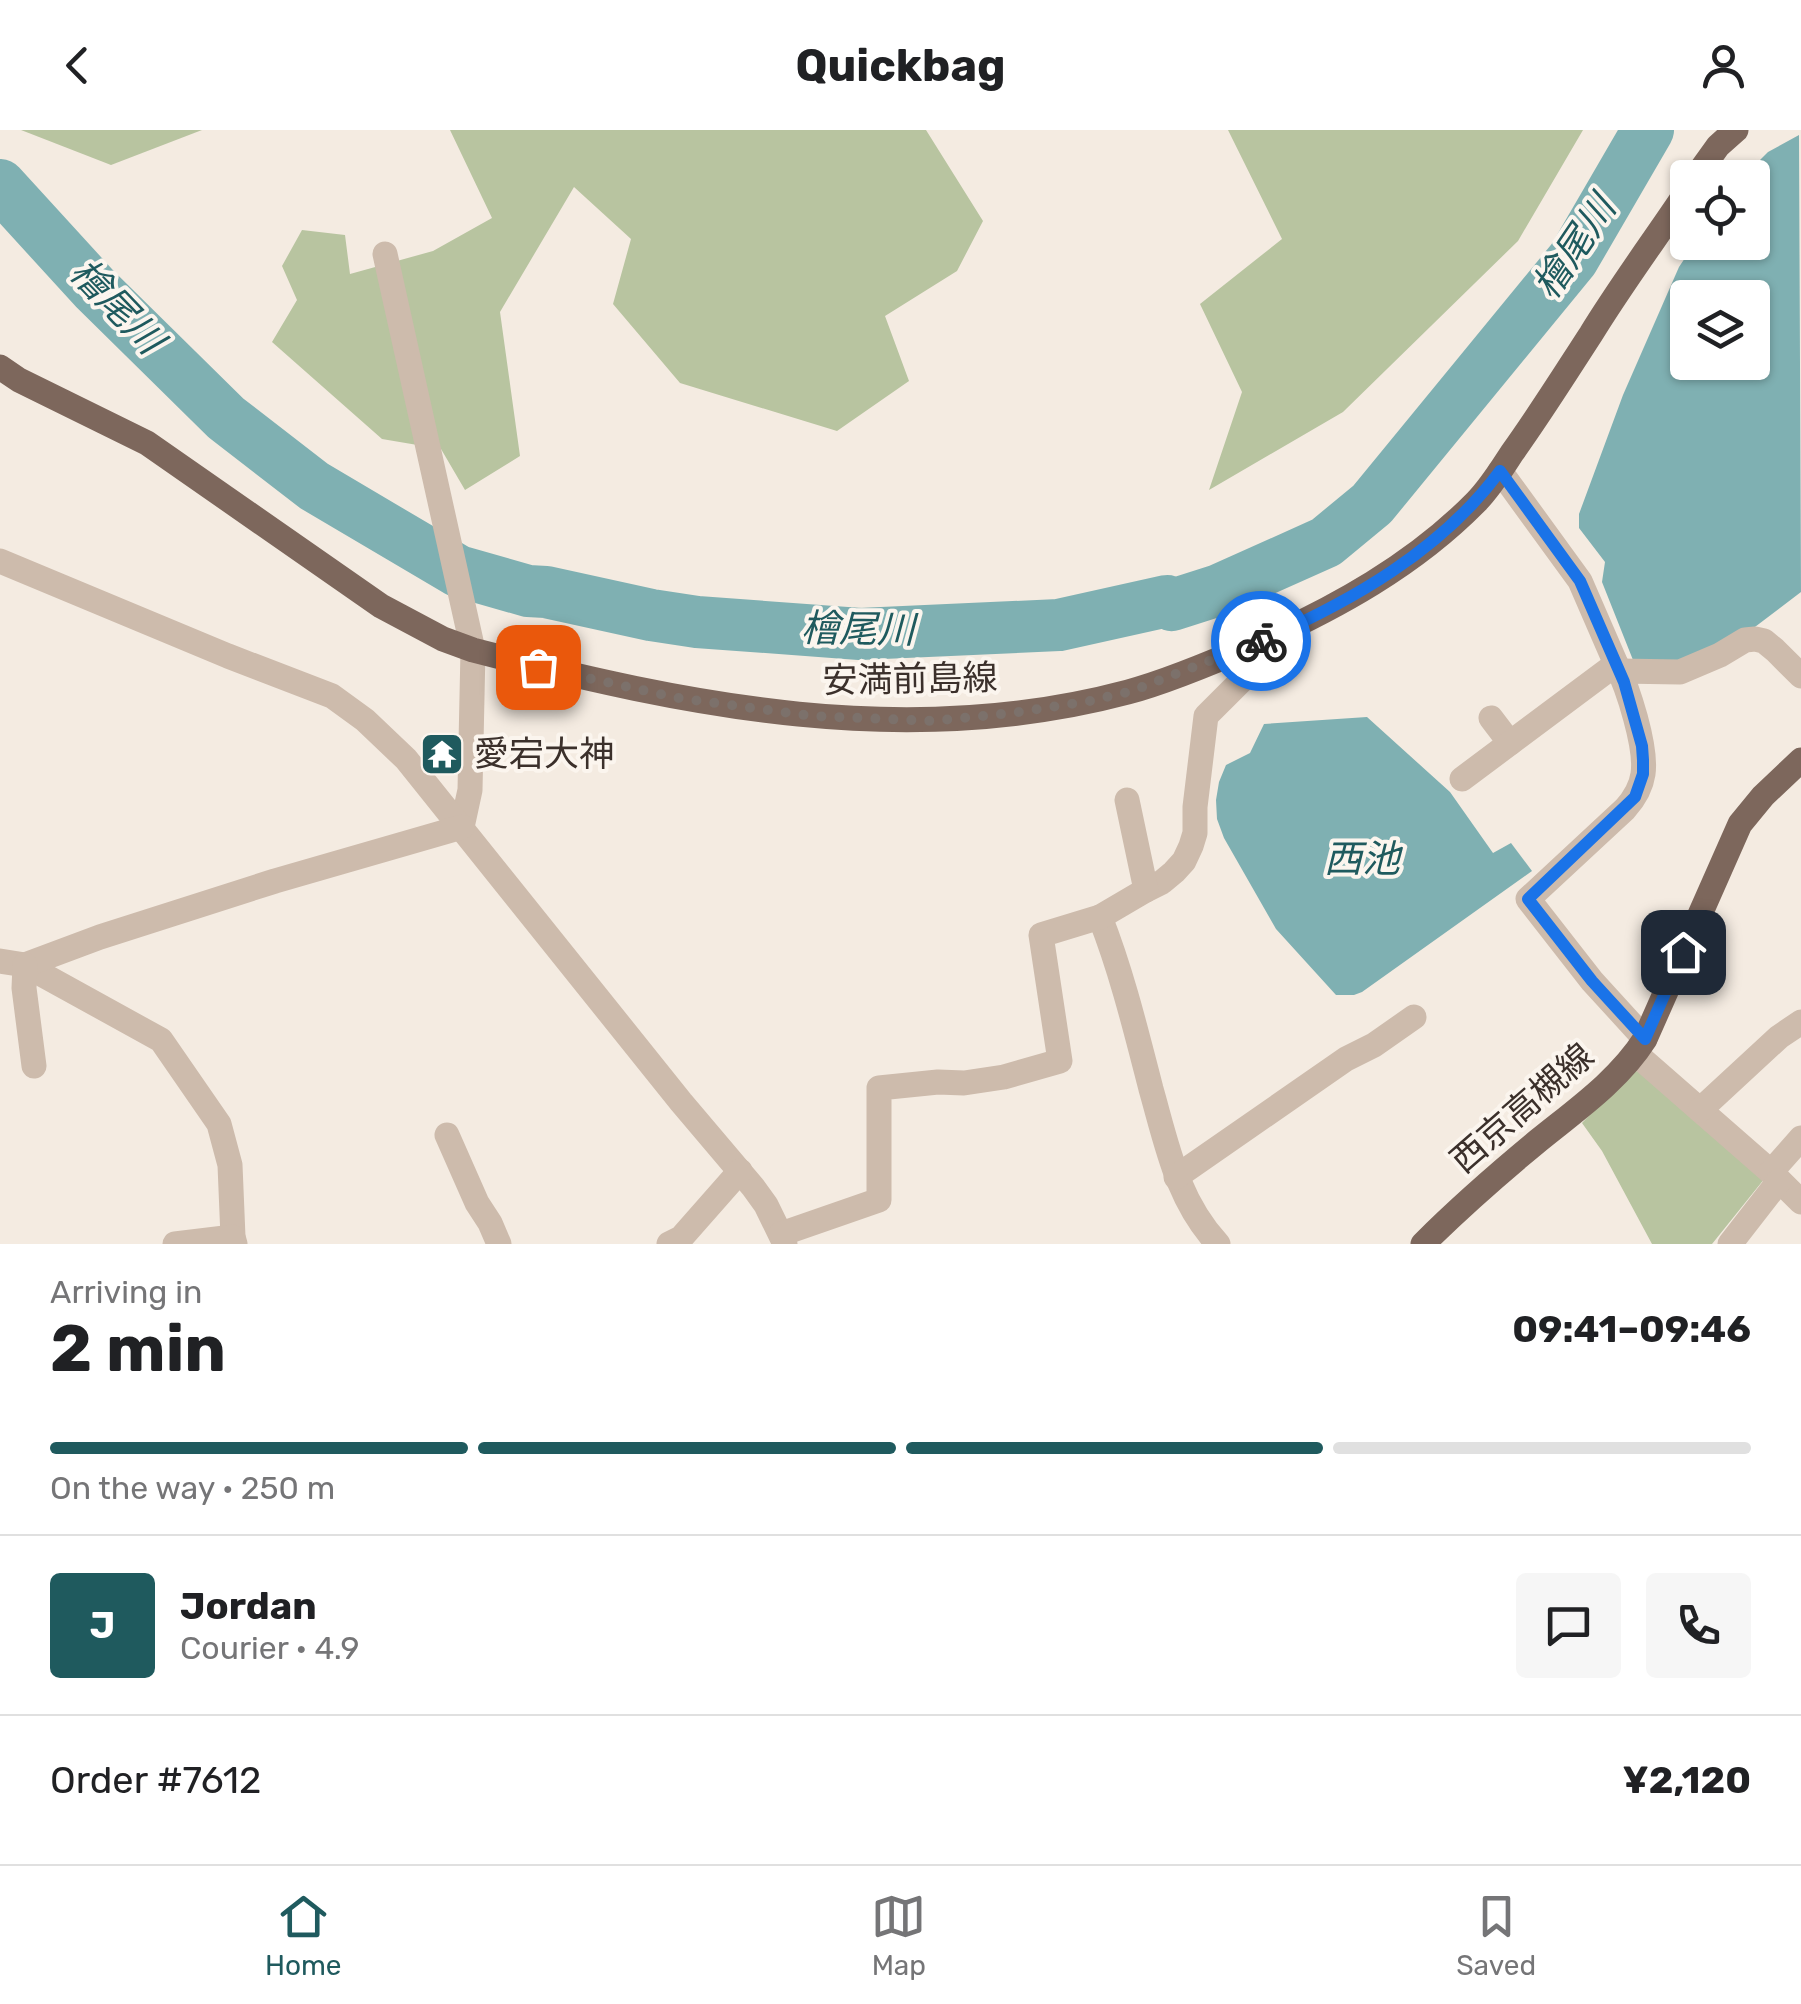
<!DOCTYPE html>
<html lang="en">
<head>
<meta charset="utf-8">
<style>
	body { margin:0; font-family:Rubik,"Noto Sans JP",sans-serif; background:#f6f6f6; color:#202124; height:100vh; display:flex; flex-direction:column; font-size:38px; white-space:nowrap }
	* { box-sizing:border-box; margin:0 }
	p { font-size:32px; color:#757577 }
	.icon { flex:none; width:55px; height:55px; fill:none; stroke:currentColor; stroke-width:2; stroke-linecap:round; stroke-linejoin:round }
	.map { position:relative; height:1114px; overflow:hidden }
	.side { display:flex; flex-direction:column; background:#fff; flex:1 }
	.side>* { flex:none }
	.fabs { position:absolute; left:1670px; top:30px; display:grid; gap:20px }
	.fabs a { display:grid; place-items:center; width:100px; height:100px; border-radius:10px; background:#fff; box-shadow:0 2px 8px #0004; font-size:50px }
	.pin { position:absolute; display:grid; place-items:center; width:85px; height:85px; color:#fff; margin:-42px; border-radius:20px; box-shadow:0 5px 15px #0006 }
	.courier { position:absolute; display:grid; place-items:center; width:100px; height:100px; margin:-50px; border:8px solid #1a73e8; border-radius:50%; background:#fff; color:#222; box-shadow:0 2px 12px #0007 }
	.head em { font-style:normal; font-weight:700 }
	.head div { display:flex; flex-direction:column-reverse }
	.head { display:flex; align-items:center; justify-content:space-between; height:170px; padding:0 50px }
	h1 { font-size:65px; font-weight:700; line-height:75px }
	.bar { display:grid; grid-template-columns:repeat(4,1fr); gap:15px 10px; align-content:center; height:120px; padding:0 50px }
	.bar i { height:12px; border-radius:8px; background:#e0e0e0 }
	.bar .selected { background:#1f5a5e }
	.bar p { grid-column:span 4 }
	.line { display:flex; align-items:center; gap:25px; padding:0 50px; border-top:2px solid #e0e0e0 }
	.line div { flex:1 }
	.round { display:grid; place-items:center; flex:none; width:105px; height:105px; border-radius:10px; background:#f6f6f6 }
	header { display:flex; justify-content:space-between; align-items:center; height:130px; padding:0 50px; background:#fff; font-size:45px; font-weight:700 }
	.menu { display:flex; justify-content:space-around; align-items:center; height:140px; border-top:2px solid #e0e0e0; background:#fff; font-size:28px; color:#757577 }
	.menu a { display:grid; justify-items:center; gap:5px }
	.menu .selected { color:#1f5a5e }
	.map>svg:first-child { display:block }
	.green { fill:#b8c4a0 }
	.water { fill:#7fb0b2; fill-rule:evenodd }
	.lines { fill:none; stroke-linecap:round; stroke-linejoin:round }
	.river { stroke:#7fb0b2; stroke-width:52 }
	.minor { stroke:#cdbbac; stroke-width:25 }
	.major { stroke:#7d675c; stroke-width:25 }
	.done { stroke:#7c716b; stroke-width:10; stroke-dasharray:0 18 }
	.route { stroke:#1a73e8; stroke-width:12 }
	.labels { text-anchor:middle; stroke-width:8; stroke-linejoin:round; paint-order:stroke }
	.street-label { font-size:35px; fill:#3b302b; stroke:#fbf5ee }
	.poi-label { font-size:35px; fill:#3b302b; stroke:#fbf5ee; text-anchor:start }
	.water-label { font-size:38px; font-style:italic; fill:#1f5a5e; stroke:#fbf5ee }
</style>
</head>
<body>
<header><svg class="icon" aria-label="back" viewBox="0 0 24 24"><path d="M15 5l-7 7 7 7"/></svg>Quickbag<svg class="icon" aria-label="person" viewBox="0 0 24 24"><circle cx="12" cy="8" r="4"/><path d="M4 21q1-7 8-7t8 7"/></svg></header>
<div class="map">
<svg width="1801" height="1114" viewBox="0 0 1801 1114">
	<rect width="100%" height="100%" fill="#f4ebe1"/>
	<g class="green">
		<polygon points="21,0 202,0 111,35"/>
		<polygon points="450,0 926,0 983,91 957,141 885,186 909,251 837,301 680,253 613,174 631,109 574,57 500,182 520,326 465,360 441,319 382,309 272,212 297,170 282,136 302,100 345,105 350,144 433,121 492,88"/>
		<polygon points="1228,0 1583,0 1518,111 1343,282 1209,360 1242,262 1200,174 1282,109"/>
		<polygon points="1644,940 1765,1048 1712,1114 1652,1114 1602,1021 1582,993 1631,942"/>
	</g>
	<g class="water">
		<path d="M 1799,5 L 1801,462 L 1743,506 L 1688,530 L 1633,530 L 1602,452 L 1605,432 L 1579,398 L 1579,384 L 1623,265 L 1679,137 L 1695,113 L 1752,112 L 1752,48 L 1743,47 L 1768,22 ZM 1688,168 L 1752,168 L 1752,232 L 1688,232 Z"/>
		<polygon points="1367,587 1450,662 1493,723 1511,713 1532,741 1362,862 1354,865 1336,865 1276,799 1224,708 1217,689 1216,670 1219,652 1226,635 1250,623 1264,594"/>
	</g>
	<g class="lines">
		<polyline class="river" points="0,55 95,159 226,288 314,356 458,441 528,461 546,462 651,485 697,492 860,504 1059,495 1167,471 1172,475 1219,460 1326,412 1372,374 1573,129 1648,0"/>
		<g class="minor">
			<polyline points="385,124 473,520 470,660 462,697"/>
			<polyline points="0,431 228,526 332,566 365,590 406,629 681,972 753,1057 766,1075 785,1114"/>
			<path d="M 1616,534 C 1628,558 1647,617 1643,644 C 1641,658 1634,669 1625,679 L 1528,769 L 1592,851 L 1645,909"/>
			<polyline points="1619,541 1680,542 1720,525 1745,510 1755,509 1764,511 1775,520 1801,546"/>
			<polyline points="1491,588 1510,613"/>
			<polyline points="1462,649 1616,534 1580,451 1500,341"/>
			<polyline points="1146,760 1162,752 1174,742 1184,731 1191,716 1195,703 1195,677 1206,586 1265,527 1291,498"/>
			<path d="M 1100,787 C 1122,843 1136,901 1151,959 C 1167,1015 1177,1070 1218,1114"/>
			<polyline points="0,831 25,835 161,910 219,994 230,1035 233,1107 235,1114"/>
			<polyline points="25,835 100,807 275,751 462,697"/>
			<polyline points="25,835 24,858 34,936"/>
			<polyline points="1636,924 1771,1042 1801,1072"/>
			<polyline points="1700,980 1779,907 1801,892"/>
			<polyline points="447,1005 477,1073 490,1093 499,1114"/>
			<polyline points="1771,1042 1801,1008"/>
			<polyline points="1176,1047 1346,929 1374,915 1414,887"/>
			<polyline points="781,1104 879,1070 879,958 938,952 964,953 1004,947 1060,931 1041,805 1100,787 1146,760 1127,670"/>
			<polyline points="175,1114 233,1107"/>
			<polyline points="669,1114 681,1108 740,1041"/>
			<polyline points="1730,1114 1779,1051"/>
		</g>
		<g class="major">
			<polyline points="1695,48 1718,16 1736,0"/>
			<path d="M 0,237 L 19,250 L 147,313 L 381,476 L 443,509 L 473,520 C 689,576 907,621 1128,562 C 1169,551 1216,531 1255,514 C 1336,478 1414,435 1476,372 C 1490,358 1501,340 1512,323 C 1540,284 1565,244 1591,204 C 1621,155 1656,108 1688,60"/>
			<path d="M 1423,1114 C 1460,1077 1499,1043 1539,1010 C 1576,980 1619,950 1645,909 L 1740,694 L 1763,666 L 1801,630"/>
		</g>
	</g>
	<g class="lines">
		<polyline class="done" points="538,537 678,568 812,586 933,591 1012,583 1090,571 1132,561 1261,511"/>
		<path class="route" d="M 1261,511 C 1350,472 1441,421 1500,341 L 1580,451 L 1624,552 L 1642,616 L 1643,630 L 1643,644 L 1635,667 L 1528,769 L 1592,851 L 1645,909 L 1683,822"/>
	</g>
	<defs>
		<g id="temple-square" transform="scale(2.25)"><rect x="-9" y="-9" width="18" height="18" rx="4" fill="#1f5a5e" stroke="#fbf5ee"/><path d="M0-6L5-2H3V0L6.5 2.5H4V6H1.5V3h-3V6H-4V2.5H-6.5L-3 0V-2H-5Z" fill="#fff"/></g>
	</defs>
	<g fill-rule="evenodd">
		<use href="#temple-square" x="442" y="624"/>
	</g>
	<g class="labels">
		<g class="street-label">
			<text transform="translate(910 549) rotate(-1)" y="12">安満前島線</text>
			<text transform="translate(1522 978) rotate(-41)" y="12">西京高槻線</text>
		</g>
		<g class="poi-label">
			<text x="474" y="636">愛宕大神</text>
		</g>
		<g class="water-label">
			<text transform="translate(1574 117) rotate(-56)" y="13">檜尾川</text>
			<text transform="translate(117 176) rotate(46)" y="13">檜尾川</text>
			<text transform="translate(858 499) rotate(1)" y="13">檜尾川</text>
			<text x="1362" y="742">西池</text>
		</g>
	</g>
</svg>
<div class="fabs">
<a><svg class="icon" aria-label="locate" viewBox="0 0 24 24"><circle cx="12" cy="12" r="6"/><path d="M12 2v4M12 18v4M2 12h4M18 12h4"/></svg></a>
<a><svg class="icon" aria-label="layers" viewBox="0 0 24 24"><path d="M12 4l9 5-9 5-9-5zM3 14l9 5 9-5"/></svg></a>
</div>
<div class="pin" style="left:538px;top:537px;background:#ea580c"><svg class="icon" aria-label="bag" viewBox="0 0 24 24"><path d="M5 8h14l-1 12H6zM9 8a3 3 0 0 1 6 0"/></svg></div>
<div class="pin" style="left:1683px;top:822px;background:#1f2937"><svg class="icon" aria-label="home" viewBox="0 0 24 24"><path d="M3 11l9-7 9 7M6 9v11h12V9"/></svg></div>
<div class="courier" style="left:1261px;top:511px"><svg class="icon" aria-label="bike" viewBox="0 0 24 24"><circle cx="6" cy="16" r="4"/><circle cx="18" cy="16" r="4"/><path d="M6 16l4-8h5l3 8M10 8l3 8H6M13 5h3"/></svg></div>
</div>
<section class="side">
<div class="head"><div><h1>2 min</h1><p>Arriving in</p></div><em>09:41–09:46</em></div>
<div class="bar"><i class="selected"></i><i class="selected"></i><i class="selected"></i><i></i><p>On the way · 250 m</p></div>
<div class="line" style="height:180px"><b class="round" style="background:#1f5a5e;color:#fff">J</b><div><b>Jordan</b><p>Courier · 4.9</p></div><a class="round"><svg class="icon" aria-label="chat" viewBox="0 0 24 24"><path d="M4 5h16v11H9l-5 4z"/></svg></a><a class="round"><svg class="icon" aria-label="phone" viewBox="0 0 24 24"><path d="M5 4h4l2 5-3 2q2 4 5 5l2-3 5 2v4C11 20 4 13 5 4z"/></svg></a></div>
<div class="line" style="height:130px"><div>Order #7612</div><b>¥2,120</b></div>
</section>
<nav class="menu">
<a class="selected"><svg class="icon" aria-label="home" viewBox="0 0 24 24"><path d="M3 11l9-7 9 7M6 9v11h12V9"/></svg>Home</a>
<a><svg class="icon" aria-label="map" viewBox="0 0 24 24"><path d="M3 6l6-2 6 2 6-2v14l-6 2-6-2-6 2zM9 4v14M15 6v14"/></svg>Map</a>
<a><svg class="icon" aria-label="saved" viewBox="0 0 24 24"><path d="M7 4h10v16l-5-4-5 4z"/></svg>Saved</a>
</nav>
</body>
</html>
